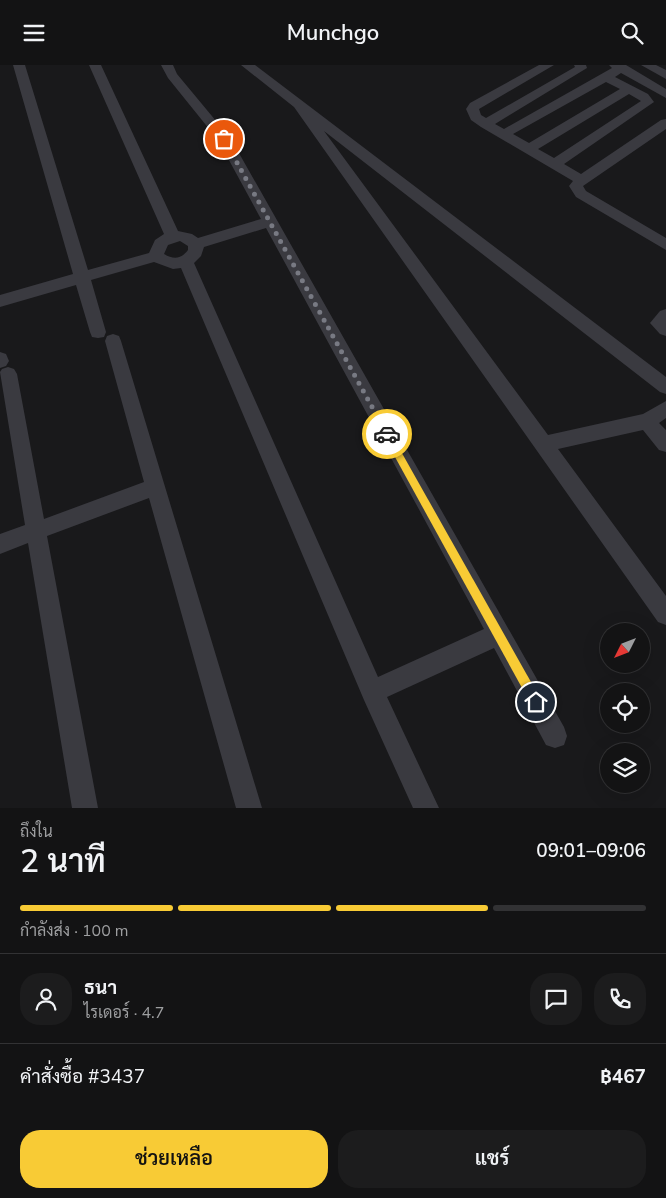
<!DOCTYPE html>
<html lang="th">
<head>
<meta charset="utf-8">
<style>
	body { margin:0; font-family:"Nunito Sans",Sarabun,sans-serif; background:#1c1c1d; color:#f1f3f6; height:100vh; display:flex; flex-direction:column; font-size:19px; white-space:nowrap }
	* { box-sizing:border-box; margin:0 }
	p { font-size:16px; color:#9d9ea0 }
	.icon { flex:none; width:28px; height:28px; fill:none; stroke:currentColor; stroke-width:2; stroke-linecap:round; stroke-linejoin:round }
	.map { position:relative; height:743px; overflow:hidden }
	.panel { display:flex; flex-direction:column; background:#131314; flex:1 }
	.panel>* { flex:none }
	.needle { width:32px; rotate:228deg }
	.buttons { position:absolute; left:600px; top:558px; display:grid; gap:10px }
	.buttons a { display:grid; place-items:center; width:50px; height:50px; border-radius:50%; background:#131314; box-shadow:0 5px 20px #0002,0 0 0 1px #323234; font-size:25px }
	.pin { position:absolute; display:grid; place-items:center; width:42px; height:42px; color:#fff; margin:-21px; border:2px solid #fff; border-radius:50%; box-shadow:0 1px 5px #0007 }
	.courier { position:absolute; display:grid; place-items:center; width:50px; height:50px; margin:-25px; border:4px solid #f8cb35; border-radius:50%; background:#fff; color:#222; box-shadow:0 1px 6px #0007 }
	.headline em { font-style:normal; font-weight:600 }
	.headline div { display:flex; flex-direction:column-reverse }
	.headline { display:flex; align-items:center; justify-content:space-between; height:85px; padding:0 20px }
	h1 { font-size:32px; font-weight:600; line-height:38px }
	.bar { display:grid; grid-template-columns:repeat(4,1fr); gap:8px 5px; align-content:center; height:60px; padding:0 20px }
	.bar i { height:6px; border-radius:4px; background:#323234 }
	.bar .current { background:#f8cb35 }
	.bar p { grid-column:span 4 }
	.line { display:flex; align-items:center; gap:12px; padding:0 20px; border-top:1px solid #323234 }
	.line div { flex:1 }
	.round { display:grid; place-items:center; flex:none; width:52px; height:52px; border-radius:20px; background:#1c1c1d }
	.action { display:flex; gap:10px; margin-top:auto; padding:10px 20px }
	.action a { flex:1; height:58px; border-radius:20px; background:#f8cb35; color:#111; font-size:20px; font-weight:600; line-height:58px; text-align:center }
	.action a+a { background:#1c1c1d; color:#f1f3f6 }
	header { display:flex; justify-content:space-between; align-items:center; height:65px; padding:0 20px; background:#131314; font-size:22px; font-weight:600 }
	.map>svg:first-child { display:block }
	.lines { fill:none; stroke-linecap:round; stroke-linejoin:round }
	.minor { fill:#3a3a40; fill-rule:evenodd }
	.route { fill:#f8cb35 }
	.done { stroke:#787a83; stroke-width:5; stroke-dasharray:0 9 }
</style>
</head>
<body>
<header><svg class="icon" aria-label="menu" viewBox="0 0 24 24"><path d="M4 6h16M4 12h16M4 18h16"/></svg>Munchgo<svg class="icon" aria-label="search" viewBox="0 0 24 24"><circle cx="10" cy="10" r="6"/><path d="M15 15l6 6"/></svg></header>
<div class="map">
<svg width="666" height="743" viewBox="0 0 666 743">
	<rect width="100%" height="100%" fill="#19191b"/>
	<g class="lines">
		<g class="minor">
			<path d="M 13,0 L 25,0 L 88,205 L 149,188 L 155,175 L 164,169 L 89,0 L 101,0 L 178,166 L 192,169 L 198,173 L 261,154 L 218,75 L 168,13 L 161,0 L 173,0 L 177,9 L 231,74 L 564,662 L 567,671 L 564,680 L 555,683 L 546,680 L 494,583 L 387,632 L 439,743 L 413,743 L 364,635 L 181,203 L 173,204 L 154,197 L 91,215 L 106,267 L 104,272 L 98,273 L 92,272 L 90,267 L 76,220 L 0,242 L 0,230 L 73,209 ZM 266,163 L 484,564 L 378,612 L 194,198 L 201,191 L 204,182 ZM 180,176 L 188,181 L 188,185 C 181,194 174,195 164,189 L 168,180 Z"/>
			<polygon points="241,0 255,0 666,312 666,329 660,327 324,66 548,370 643,349 666,336 666,353 659,358 666,365 666,387 659,385 643,365 558,384 666,531 666,560 658,557 294,42"/>
			<path d="M 539,0 L 554,0 L 479,44 L 481,50 L 486,53 L 575,2 L 574,0 L 586,0 L 587,3 L 495,59 L 504,64 L 612,3 L 609,0 L 626,0 L 666,24 L 666,33 L 621,8 L 615,12 L 648,29 L 654,37 L 564,99 L 581,109 L 661,55 L 666,54 L 666,64 L 583,121 L 586,126 L 666,173 L 666,185 L 576,132 L 569,121 L 573,116 L 481,62 L 471,55 L 466,44 L 470,38 ZM 606,17 L 620,24 L 529,78 L 513,69 ZM 629,29 L 641,36 L 554,93 L 538,84 Z"/>
			<polygon points="641,0 656,0 666,5 666,14"/>
			<polygon points="666,244 666,271 660,269 650,258 660,246"/>
			<polygon points="113,269 119,271 121,276 262,743 236,743 149,433 47,471 98,743 72,743 28,478 0,489 0,469 25,460 0,307 2,304 8,302 14,304 17,309 44,454 144,417 105,276 107,271"/>
			<polygon points="0,287 6,289 9,296 6,301 0,303"/>
		</g>
	</g>
	<polygon class="route" points="387,366 390,367 540,633 541,637 540,641 536,642 532,641 384,372 383,369"/>
	<g class="lines">
		<polyline class="done" points="224,74 387,369"/>
	</g>
</svg>
<div class="buttons">
<a><svg class="needle" viewBox="-14 -14 28 28"><path d="M0-13l5 13h-10z" fill="#e53935"/><path d="M0 13l5-13h-10z" fill="#9d9ea0"/></svg></a>
<a><svg class="icon" aria-label="locate" viewBox="0 0 24 24"><circle cx="12" cy="12" r="6"/><path d="M12 2v4M12 18v4M2 12h4M18 12h4"/></svg></a>
<a><svg class="icon" aria-label="layers" viewBox="0 0 24 24"><path d="M12 4l9 5-9 5-9-5zM3 14l9 5 9-5"/></svg></a>
</div>
<div class="pin" style="left:224px;top:74px;background:#ea580c"><svg class="icon" aria-label="bag" viewBox="0 0 24 24"><path d="M5 8h14l-1 12H6zM9 8a3 3 0 0 1 6 0"/></svg></div>
<div class="pin" style="left:536px;top:637px;background:#1f2937"><svg class="icon" aria-label="home" viewBox="0 0 24 24"><path d="M3 11l9-7 9 7M6 9v11h12V9"/></svg></div>
<div class="courier" style="left:387px;top:369px"><svg class="icon" aria-label="car" viewBox="0 0 24 24"><path d="M5 17H2v-5l4-1 3-4h7l3 4 3 1v5h-3M9 17h6M6 11h13"/><circle cx="7" cy="17" r="2"/><circle cx="17" cy="17" r="2"/></svg></div>
</div>
<section class="panel">
<div class="headline"><div><h1>2 นาที</h1><p>ถึงใน</p></div><em>09:01–09:06</em></div>
<div class="bar"><i class="current"></i><i class="current"></i><i class="current"></i><i></i><p>กำลังส่ง · 100 m</p></div>
<div class="line" style="height:90px"><a class="round"><svg class="icon" aria-label="person" viewBox="0 0 24 24"><circle cx="12" cy="8" r="4"/><path d="M4 21q1-7 8-7t8 7"/></svg></a><div><b>ธนา</b><p>ไรเดอร์ · 4.7</p></div><a class="round"><svg class="icon" aria-label="chat" viewBox="0 0 24 24"><path d="M4 5h16v11H9l-5 4z"/></svg></a><a class="round"><svg class="icon" aria-label="phone" viewBox="0 0 24 24"><path d="M5 4h4l2 5-3 2q2 4 5 5l2-3 5 2v4C11 20 4 13 5 4z"/></svg></a></div>
<div class="line" style="height:65px"><div>คำสั่งซื้อ #3437</div><b>฿467</b></div>
<div class="action"><a>ช่วยเหลือ</a><a>แชร์</a></div>
</section>
</body>
</html>
